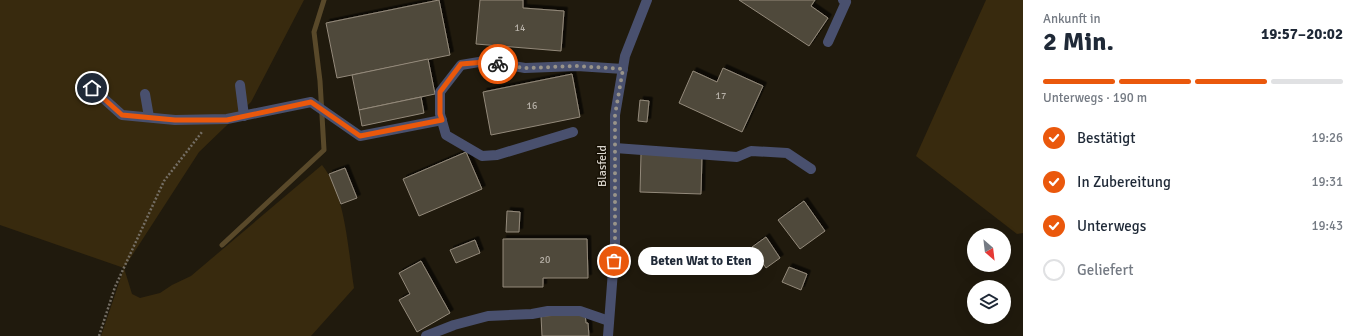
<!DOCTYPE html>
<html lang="de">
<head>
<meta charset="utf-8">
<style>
	body { margin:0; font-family:Signika,sans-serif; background:#f6f6f7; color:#1f2937; height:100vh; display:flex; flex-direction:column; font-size:15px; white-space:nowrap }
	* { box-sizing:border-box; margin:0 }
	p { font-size:13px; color:#747a83 }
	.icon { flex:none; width:22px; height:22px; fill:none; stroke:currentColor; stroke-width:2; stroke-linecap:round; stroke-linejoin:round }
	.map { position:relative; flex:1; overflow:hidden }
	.panel { display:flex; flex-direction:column; background:#fff; width:340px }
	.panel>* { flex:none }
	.needle { width:26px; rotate:152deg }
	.controls { position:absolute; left:967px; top:228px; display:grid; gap:8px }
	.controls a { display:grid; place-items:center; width:44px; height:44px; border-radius:50%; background:#fff; box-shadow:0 4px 16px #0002; font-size:20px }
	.pin { position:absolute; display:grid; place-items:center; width:34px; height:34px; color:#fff; margin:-17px; border:2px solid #fff; border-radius:50%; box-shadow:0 1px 4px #0007 }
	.courier { position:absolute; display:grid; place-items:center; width:40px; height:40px; margin:-20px; border:3px solid #ea580c; border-radius:50%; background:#fff; color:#222; box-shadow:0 1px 5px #0007 }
	.bubble { position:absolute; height:28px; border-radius:14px; background:#fff; box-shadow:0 4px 16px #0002; font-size:13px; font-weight:700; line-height:28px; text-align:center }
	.headline em { font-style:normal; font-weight:700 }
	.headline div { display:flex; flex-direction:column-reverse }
	.headline { display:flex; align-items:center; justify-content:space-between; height:68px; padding:0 20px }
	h1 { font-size:26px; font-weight:700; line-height:30px }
	.bar { display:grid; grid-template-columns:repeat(4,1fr); gap:6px 4px; align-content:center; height:48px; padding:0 20px }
	.bar i { height:5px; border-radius:3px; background:#e0e1e3 }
	.bar .selected { background:#ea580c }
	.bar p { grid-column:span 4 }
	ol { padding:0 20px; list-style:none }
	li { display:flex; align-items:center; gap:12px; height:44px }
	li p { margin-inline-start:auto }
	li .icon { padding:4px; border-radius:50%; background:#ea580c; color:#fff; stroke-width:4 }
	li:last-child { color:#747a83 }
	li i { width:22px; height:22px; border:2px solid #e0e1e3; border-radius:50% }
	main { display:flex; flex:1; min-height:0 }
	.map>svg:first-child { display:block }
	.green { fill:#382a0e }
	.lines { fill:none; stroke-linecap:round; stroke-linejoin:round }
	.stream { stroke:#59492a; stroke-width:5 }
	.building { fill:#50483a; stroke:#938a7b; filter:url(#shadow) }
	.path { stroke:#746e64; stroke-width:2.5; stroke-dasharray:2 2; stroke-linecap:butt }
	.minor { stroke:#49506e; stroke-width:10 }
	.done { stroke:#989389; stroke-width:4; stroke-dasharray:0 7.2 }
	.route { stroke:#ea580c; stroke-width:5 }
	.labels { text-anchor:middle; stroke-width:3; stroke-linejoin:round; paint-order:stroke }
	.number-label { font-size:10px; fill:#b7b1a8 }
	.street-label { font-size:12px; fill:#d9d4cc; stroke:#171105 }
</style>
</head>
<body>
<main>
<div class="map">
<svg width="1023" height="336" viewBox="0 0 1023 336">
	<defs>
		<filter id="shadow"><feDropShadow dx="3.5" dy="-3.5" stdDeviation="0" flood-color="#0009"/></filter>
	</defs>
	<rect width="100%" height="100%" fill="#201a0d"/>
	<g class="green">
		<path d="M 0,0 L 304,0 L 251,102 L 199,152 L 124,268 L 132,294 L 140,298 L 160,293 L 172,285 L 191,276 L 322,165 C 346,195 348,250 354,288 L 311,336 L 101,336 L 124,268 L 0,225 Z"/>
		<polygon points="986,0 1023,0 1023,233 1017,234 916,156"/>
	</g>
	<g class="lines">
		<polyline class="stream" points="222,245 324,150 320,81 314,32 324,0"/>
	</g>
	<g class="building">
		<polygon points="439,0 450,55 337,78 326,23"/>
		<polygon points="480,0 523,0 523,8 564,11 561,51 476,44"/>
		<polygon points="739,0 815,0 811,6 828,18 809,46"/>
		<polygon points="428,59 435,94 359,110 352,75"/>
		<polygon points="723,68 763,86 742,132 679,103 693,71 717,82"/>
		<polygon points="572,74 580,117 491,135 483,92"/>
		<polygon points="421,97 424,113 362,126 359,110"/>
		<polygon points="640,100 649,101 647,122 638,121"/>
		<polygon points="466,152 482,189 419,216 403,179"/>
		<polygon points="641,154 702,155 701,194 640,192"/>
		<polygon points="345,168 357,198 341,204 329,174"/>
		<polygon points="804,201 825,231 800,249 778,220"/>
		<polygon points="507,211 520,212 519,232 506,232"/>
		<polygon points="766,237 780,258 766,268 752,247"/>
		<polygon points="503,239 587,239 588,278 543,278 543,287 503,287"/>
		<polygon points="475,240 480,253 456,263 450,250"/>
		<polygon points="421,261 450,313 417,332 399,300 410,294 399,273"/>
		<polygon points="789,267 807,274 801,290 782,282"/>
		<polygon points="585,314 586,323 588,323 589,336 542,336 541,316"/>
	</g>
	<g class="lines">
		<polyline class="path" points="99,336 115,287 164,181 202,132"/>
		<g class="minor">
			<polyline points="828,42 846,2 843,0"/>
			<polyline points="240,85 244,116"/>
			<polyline points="92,88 122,115 175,120 227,119 311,102 360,136 442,120"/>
			<polyline points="145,94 149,117"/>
			<polyline points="573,132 497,155 482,156 446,135 440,114 440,92 461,65 485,61 525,68 577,66 623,69"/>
			<polyline points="615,148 737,157 751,151 787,153 811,169"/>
			<polyline points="426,336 454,325 488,316 532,314 548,311 580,311 609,321"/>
			<polyline points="608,336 615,245 615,115 625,56 647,0"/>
		</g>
	</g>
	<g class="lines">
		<polyline class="done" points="498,64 525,68 578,66 623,69 615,115 615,245 614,261"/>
		<polyline class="route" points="92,88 122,115 175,120 227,120 311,102 360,136 442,120 440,114 440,92 461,64 485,62 498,64"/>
	</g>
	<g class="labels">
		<g class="number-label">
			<text x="520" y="31">14</text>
			<text x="721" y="99">17</text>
			<text x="532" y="109">16</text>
			<text x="545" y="263">20</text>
		</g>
		<g class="street-label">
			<text transform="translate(602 166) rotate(-90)" y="4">Blasfeld</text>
		</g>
	</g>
</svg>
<div class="controls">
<a><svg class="needle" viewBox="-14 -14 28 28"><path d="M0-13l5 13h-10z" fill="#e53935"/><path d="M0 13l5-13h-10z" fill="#747a83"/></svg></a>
<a><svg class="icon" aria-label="layers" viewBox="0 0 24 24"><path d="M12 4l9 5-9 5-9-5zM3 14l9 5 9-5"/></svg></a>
</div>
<div class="pin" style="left:614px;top:261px;background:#ea580c"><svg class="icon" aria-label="bag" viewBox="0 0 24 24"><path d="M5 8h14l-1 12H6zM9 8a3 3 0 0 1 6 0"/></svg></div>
<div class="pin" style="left:92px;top:88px;background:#1f2937"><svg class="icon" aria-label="home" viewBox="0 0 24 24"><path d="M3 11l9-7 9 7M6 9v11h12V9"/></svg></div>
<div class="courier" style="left:498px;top:64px"><svg class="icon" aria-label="bike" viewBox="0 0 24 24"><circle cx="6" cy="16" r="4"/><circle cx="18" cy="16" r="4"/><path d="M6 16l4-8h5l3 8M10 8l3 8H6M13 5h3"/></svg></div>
<div class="bubble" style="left:638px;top:247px;width:126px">Beten Wat to Eten</div>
</div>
<section class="panel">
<div class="headline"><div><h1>2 Min.</h1><p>Ankunft in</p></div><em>19:57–20:02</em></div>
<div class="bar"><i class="selected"></i><i class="selected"></i><i class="selected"></i><i></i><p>Unterwegs · 190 m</p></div>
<ol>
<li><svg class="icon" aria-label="check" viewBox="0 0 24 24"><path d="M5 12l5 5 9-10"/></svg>Bestätigt<p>19:26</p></li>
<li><svg class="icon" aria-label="check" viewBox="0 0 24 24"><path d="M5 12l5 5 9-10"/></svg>In Zubereitung<p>19:31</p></li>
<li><svg class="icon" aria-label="check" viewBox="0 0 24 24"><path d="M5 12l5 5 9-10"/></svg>Unterwegs<p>19:43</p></li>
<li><i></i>Geliefert</li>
</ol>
</section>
</main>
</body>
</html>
